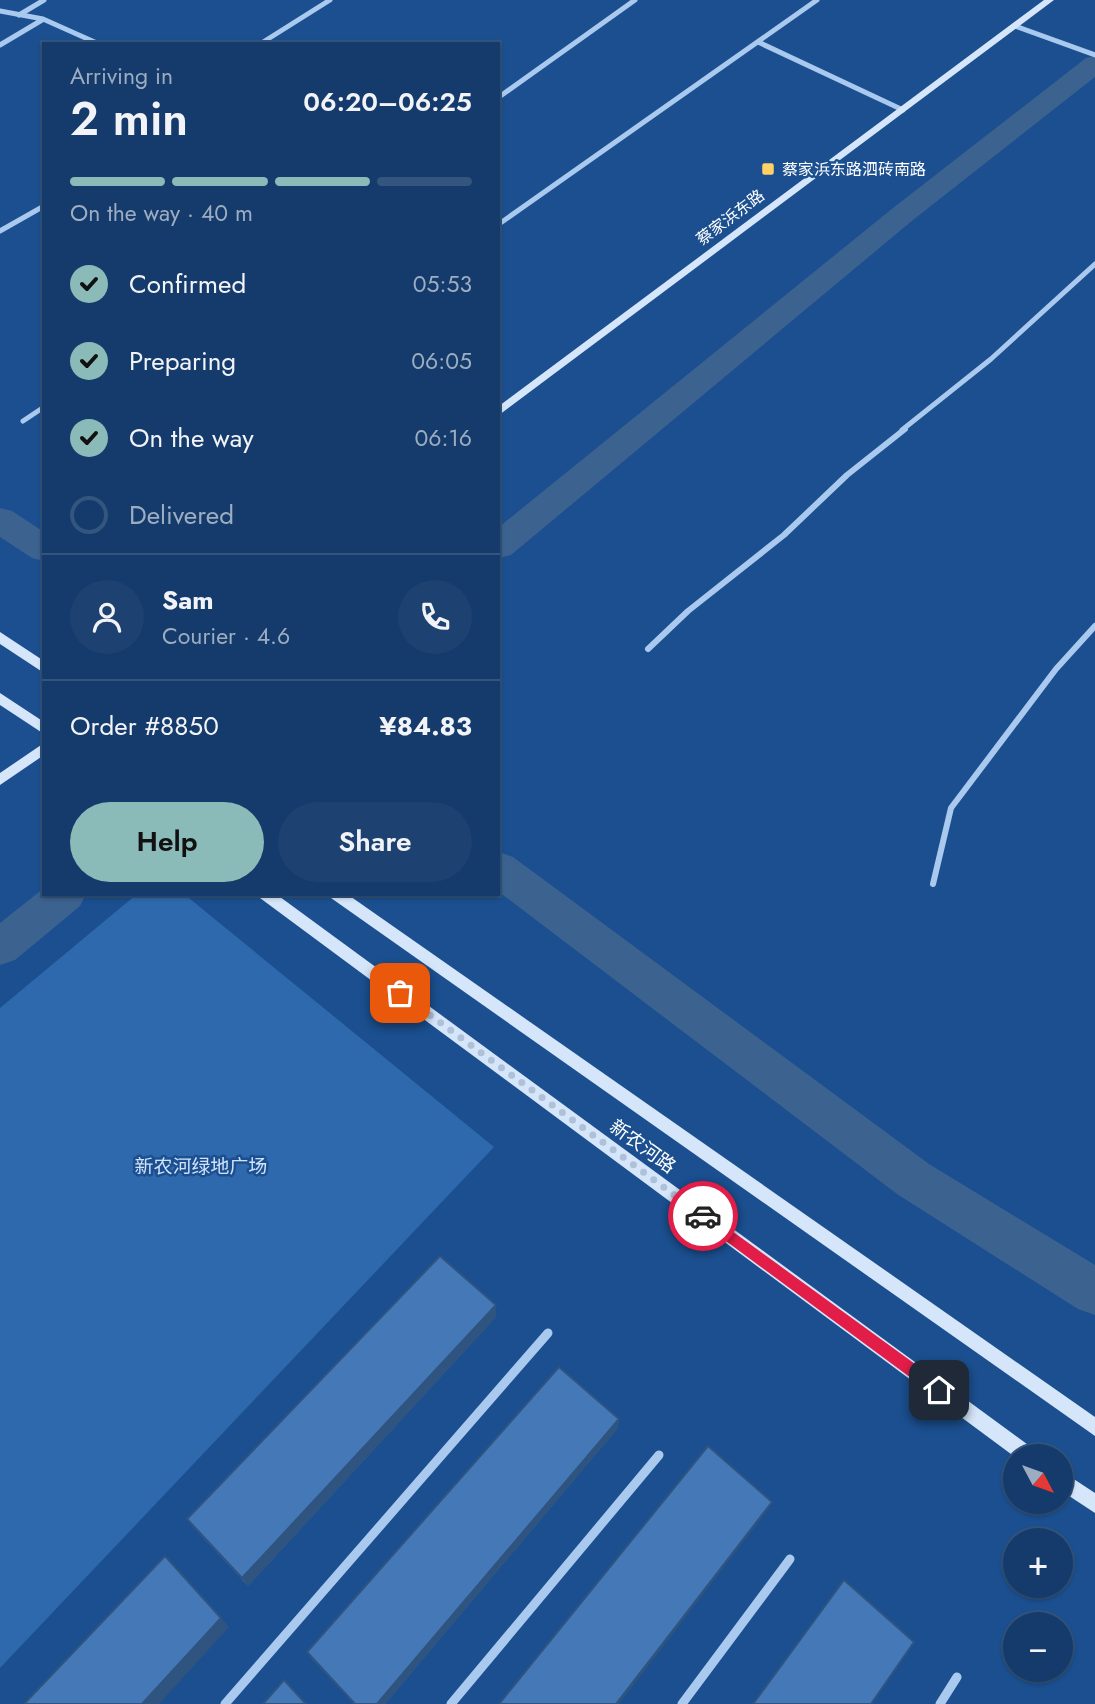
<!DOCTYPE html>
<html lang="en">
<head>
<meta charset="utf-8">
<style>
	body { margin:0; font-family:Jost,"Noto Sans SC",sans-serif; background:#1d4271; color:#f1f3f6; height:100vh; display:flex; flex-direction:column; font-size:26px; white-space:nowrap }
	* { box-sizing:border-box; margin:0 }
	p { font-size:23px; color:#9dadc1 }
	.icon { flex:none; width:38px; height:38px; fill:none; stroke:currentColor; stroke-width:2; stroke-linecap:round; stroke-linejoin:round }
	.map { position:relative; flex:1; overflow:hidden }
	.details { position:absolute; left:42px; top:42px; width:458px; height:854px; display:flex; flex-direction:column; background:#143b6b; border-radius:0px; box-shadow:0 2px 5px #0004,0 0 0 2px #33557e }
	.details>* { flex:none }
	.needle { width:46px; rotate:131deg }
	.controls { position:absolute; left:1003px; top:1444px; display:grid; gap:14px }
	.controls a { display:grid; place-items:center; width:70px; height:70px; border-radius:50%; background:#143b6b; box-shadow:0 2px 5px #0004,0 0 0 2px #33557e; font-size:35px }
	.pin { position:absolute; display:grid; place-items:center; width:60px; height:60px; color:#fff; margin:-30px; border-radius:14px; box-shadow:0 4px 10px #0006 }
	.courier { position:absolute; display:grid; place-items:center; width:70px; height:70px; margin:-35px; border:5px solid #e11d48; border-radius:50%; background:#fff; color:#222; box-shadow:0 2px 9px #0007 }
	.head em { font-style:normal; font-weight:600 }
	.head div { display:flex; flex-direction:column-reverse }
	.head { display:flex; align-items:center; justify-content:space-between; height:119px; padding:0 28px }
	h1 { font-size:46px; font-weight:600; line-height:52px }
	.bar { display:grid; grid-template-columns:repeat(4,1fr); gap:10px 7px; align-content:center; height:84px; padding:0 28px }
	.bar i { height:9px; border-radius:5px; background:#33557e }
	.bar .active { background:#8bbbb9 }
	.bar p { grid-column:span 4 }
	.line { display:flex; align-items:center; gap:18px; padding:0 28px; border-top:2px solid #33557e }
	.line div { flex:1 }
	.round { display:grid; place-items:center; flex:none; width:74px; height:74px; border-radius:37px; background:#1d4271 }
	ol { padding:0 28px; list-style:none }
	li { display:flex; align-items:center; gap:21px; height:77px }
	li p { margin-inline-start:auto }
	li .icon { padding:7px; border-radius:50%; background:#8bbbb9; color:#111; stroke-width:4 }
	li:last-child { color:#9dadc1 }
	li i { width:38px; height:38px; border:4px solid #33557e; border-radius:50% }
	.action { display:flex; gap:14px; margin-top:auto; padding:14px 28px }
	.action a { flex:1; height:80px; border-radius:42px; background:#8bbbb9; color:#111; font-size:28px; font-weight:600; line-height:80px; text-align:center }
	.action a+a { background:#1d4271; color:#f1f3f6 }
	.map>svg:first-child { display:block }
	.green { fill:#2e69ad }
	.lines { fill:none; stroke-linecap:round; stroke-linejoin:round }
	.canal { fill:#3c6290; fill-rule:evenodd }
	.street-far2 { stroke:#a9c9ee; stroke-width:5 }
	.street-far1 { stroke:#a9c9ee; stroke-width:6 }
	.street { stroke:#a9c9ee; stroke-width:9 }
	.secondary { fill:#d6e6fa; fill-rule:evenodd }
	.wall { fill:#3a679d }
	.shaded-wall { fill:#305480 }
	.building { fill:#4478b7; stroke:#305480; stroke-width:2 }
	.route { fill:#e11d48 }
	.done { stroke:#afc1d8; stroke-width:7; stroke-dasharray:0 12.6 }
	.poi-dot { fill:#ffd166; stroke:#1b4f8f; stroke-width:2.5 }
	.labels { text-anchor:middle; stroke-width:5; stroke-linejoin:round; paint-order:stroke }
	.far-poi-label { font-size:16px; fill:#fff; stroke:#1b4f8f; text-anchor:start }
	.far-street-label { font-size:16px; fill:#fff; stroke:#1b4f8f }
	.street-label { font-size:19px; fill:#fff; stroke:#1b4f8f }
	.park-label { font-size:19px; fill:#cfe3fa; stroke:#1b4f8f }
</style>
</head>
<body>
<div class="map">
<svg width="1095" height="1704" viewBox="0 0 1095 1704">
	<rect width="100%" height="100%" fill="#1b4f8f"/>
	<polygon class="green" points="137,894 184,894 494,1147 0,1668 0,1008"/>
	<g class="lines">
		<g class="canal">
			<polygon points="1095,56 1095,77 913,220 511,555 499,558 499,527 893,208 1086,58"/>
			<polygon points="0,508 12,511 44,532 44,561 32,558 0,537"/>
			<polygon points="499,852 513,857 929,1164 1095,1265 1095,1315 1078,1309 897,1194 499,892"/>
			<polygon points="44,888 44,894 86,894 80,906 15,960 0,965 0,923"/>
		</g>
		<g class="street-far2">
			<polyline points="0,11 43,19 99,44"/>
			<polyline points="19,15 44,0"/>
			<polyline points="1015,26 1095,55"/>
			<polyline points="758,42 903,110"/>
			<polyline points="260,44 330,0"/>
			<polyline points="0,45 42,20"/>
			<polyline points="499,97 635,0"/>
			<polyline points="499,224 817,0"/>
			<polyline points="0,231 44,206"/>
			<polyline points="23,421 44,407"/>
			<polyline points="902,430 991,359 1095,264"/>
		</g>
		<g class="street-far1">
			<polyline points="648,649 688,611 784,535 847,475 905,429"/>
			<polyline points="933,884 951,808 1056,669 1095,626"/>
		</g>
		<g class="street">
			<polyline points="225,1704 548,1333"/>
			<polyline points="451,1704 659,1455"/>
			<polyline points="682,1704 790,1559"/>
			<polyline points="940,1704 957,1677"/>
		</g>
		<g class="secondary">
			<polygon points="1044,0 1054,0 499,415 499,406"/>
			<polygon points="0,632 44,661 44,673 0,644"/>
			<polygon points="0,693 44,722 44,734 0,705"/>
			<polygon points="44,743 44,755 0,785 0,773"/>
			<polygon points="258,894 276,894 1035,1450 1038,1456 1015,1457 260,898"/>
			<polygon points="329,894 347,894 1095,1417 1095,1436 331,898"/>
			<polygon points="1060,1470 1095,1493 1095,1513 1060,1490"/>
		</g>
	</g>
	<g class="wall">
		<polygon points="496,1317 248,1586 194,1528 187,1519"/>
		<polygon points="619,1419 617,1429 385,1704 354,1704 312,1659 307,1652"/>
	</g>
	<g class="shaded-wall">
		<polygon points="496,1305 496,1317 248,1586 242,1578"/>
		<polygon points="619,1419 617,1429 385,1704 377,1704"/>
		<polygon points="772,1502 767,1511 619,1704 616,1704"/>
		<polygon points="221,1618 229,1627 159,1704 142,1704"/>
	</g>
	<g class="building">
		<polygon points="440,1256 496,1305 242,1578 187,1519"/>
		<polygon points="559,1367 619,1419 377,1704 355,1704 307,1652"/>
		<polygon points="708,1446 772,1502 616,1704 499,1704"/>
		<polygon points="165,1556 221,1618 142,1704 24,1704"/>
		<polygon points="844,1580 914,1642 871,1704 753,1704"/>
		<polygon points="284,1680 306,1704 263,1704"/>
	</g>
	<polygon class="route" points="703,1210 944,1385 944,1395 934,1395 699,1221 697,1216"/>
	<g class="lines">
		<polyline class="done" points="400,993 703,1216"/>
	</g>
	<rect class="poi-dot" x="761" y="162" width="14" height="14" rx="3.5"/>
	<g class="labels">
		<g class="far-poi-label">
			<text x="782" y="175">蔡家浜东路泗砖南路</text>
		</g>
		<g class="far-street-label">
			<text transform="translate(730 217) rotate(-37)" y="6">蔡家浜东路</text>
		</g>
		<g class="street-label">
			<text transform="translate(643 1146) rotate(36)" y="7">新农河路</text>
		</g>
		<g class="park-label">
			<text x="201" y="1173">新农河绿地广场</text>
		</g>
	</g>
</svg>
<div class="controls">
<a><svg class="needle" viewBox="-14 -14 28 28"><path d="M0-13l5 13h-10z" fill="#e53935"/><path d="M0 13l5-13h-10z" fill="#9dadc1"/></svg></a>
<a>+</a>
<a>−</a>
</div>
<div class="pin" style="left:400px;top:993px;background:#ea580c"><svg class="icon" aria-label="bag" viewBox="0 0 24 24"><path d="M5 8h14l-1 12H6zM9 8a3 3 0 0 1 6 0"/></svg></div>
<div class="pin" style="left:939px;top:1390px;background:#1f2937"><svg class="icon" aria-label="home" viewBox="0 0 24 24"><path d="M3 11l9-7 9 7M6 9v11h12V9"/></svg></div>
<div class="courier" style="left:703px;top:1216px"><svg class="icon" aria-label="car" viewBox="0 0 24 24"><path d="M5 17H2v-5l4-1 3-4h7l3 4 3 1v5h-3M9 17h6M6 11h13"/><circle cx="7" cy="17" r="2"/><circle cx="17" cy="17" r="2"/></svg></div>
<section class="details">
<div class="head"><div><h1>2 min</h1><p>Arriving in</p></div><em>06:20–06:25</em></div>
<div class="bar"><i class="active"></i><i class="active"></i><i class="active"></i><i></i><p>On the way · 40 m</p></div>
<ol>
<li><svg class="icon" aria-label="check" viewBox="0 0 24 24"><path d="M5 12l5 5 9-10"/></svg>Confirmed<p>05:53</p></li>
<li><svg class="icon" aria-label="check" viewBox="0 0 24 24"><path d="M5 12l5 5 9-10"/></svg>Preparing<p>06:05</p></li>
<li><svg class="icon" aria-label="check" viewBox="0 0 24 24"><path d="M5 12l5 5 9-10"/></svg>On the way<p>06:16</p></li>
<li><i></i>Delivered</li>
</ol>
<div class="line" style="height:126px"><a class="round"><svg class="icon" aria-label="person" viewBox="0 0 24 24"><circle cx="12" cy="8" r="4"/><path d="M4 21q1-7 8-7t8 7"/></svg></a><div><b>Sam</b><p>Courier · 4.6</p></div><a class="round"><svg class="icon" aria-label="phone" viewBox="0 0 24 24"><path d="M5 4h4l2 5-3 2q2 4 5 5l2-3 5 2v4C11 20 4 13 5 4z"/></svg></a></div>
<div class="line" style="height:91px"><div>Order #8850</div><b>¥84.83</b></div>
<div class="action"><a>Help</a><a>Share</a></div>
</section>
</div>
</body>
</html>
